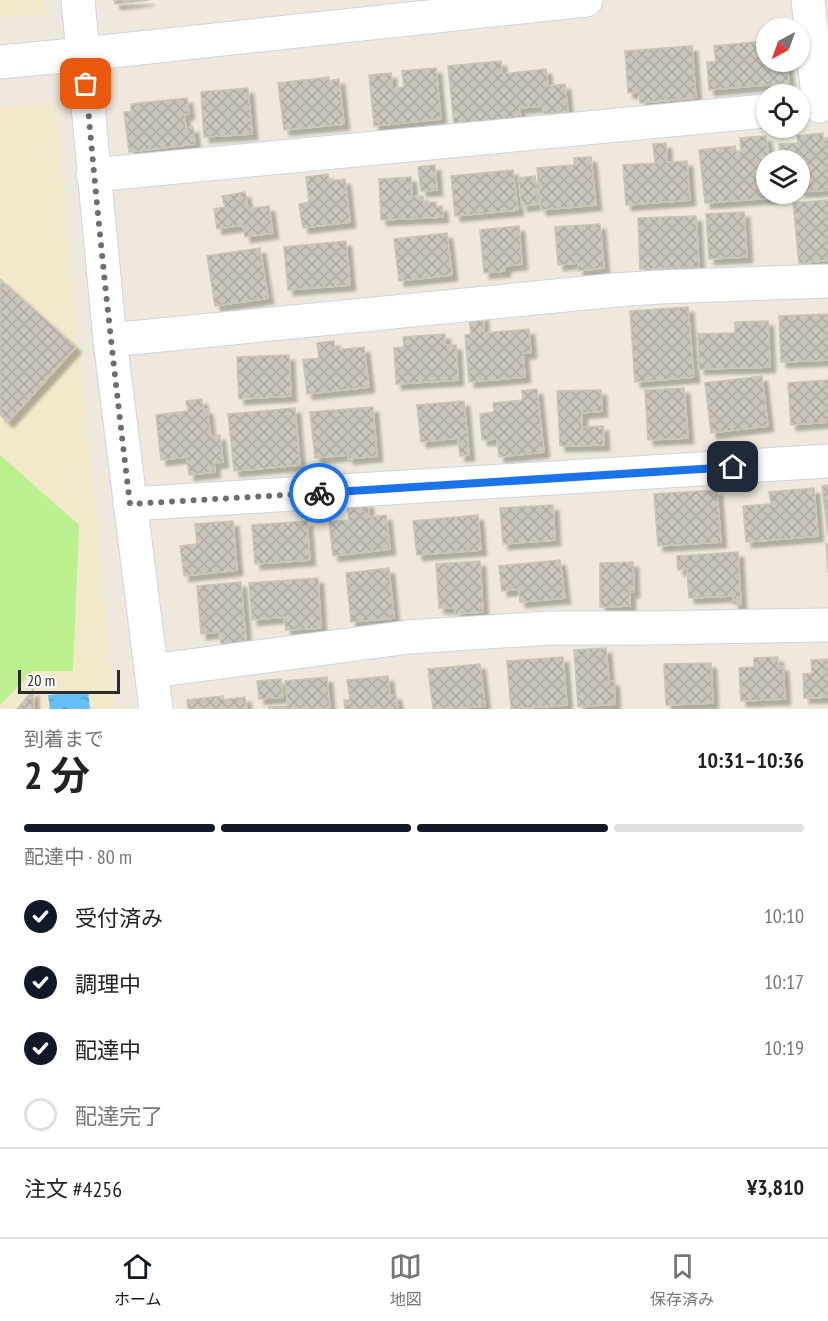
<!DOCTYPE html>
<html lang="ja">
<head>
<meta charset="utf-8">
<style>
	body { margin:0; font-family:"PT Sans Narrow","Noto Sans JP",sans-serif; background:#f6f6f6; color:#222; height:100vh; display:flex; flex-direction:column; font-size:22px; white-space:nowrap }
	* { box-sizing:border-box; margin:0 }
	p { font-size:20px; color:#767676 }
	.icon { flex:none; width:33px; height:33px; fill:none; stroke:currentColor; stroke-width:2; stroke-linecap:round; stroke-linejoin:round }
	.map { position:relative; height:709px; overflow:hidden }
	.details { display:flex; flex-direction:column; background:#fff; flex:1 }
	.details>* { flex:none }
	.needle { width:39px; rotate:221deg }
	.buttons { position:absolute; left:756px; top:18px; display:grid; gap:12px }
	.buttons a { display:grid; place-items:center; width:54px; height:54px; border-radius:50%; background:#fff; box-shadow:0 2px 4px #0004; font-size:30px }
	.scale { position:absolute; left:18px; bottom:15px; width:102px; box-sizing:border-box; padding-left:6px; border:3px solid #2b2b2b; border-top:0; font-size:16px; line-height:21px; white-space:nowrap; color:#2b2b2b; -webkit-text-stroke:4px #fff; paint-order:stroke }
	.pin { position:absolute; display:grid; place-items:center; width:51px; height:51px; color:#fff; margin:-26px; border-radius:12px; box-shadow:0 3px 9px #0006 }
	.courier { position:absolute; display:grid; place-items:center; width:60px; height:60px; margin:-30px; border:4px solid #1a73e8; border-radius:50%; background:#fff; color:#222; box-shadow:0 2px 8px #0007 }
	.headline em { font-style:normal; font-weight:700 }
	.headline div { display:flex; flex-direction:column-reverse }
	.headline { display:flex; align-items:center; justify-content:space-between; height:102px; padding:0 24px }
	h1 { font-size:39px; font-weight:700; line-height:45px }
	.bar { display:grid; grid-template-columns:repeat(4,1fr); gap:9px 6px; align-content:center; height:72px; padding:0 24px }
	.bar i { height:8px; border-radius:4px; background:#e0e0e0 }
	.bar .selected { background:#111827 }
	.bar p { grid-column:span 4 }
	.line { display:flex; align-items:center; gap:15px; padding:0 24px; border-top:2px solid #e0e0e0 }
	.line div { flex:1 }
	ol { padding:0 24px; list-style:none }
	li { display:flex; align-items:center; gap:18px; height:66px }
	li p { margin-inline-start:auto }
	li .icon { padding:6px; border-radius:50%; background:#111827; color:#fff; stroke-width:4 }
	li:last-child { color:#767676 }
	li i { width:33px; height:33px; border:3px solid #e0e0e0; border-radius:50% }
	.tabs { display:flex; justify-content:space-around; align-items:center; height:84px; border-top:2px solid #e0e0e0; background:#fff; font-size:16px; color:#767676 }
	.tabs a { display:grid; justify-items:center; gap:3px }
	.tabs .selected { color:#111827 }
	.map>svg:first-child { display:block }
	.education { fill:#f1e9ca }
	.pitch { fill:#bbf18f }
	.water { fill:url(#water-ripples) }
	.building { fill:url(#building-cross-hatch); stroke:#cac5b5; stroke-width:1.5; filter:url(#shadow) }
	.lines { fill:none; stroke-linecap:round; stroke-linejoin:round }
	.minor-casing { stroke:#d1d3e5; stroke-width:35 }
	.tertiary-casing { stroke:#d1d3e5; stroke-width:35 }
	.minor { stroke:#fff; stroke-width:33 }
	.tertiary { stroke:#fff; stroke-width:33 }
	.done { stroke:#6f6e69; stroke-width:6; stroke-dasharray:0 10.8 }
	.route { stroke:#1a73e8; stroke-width:8 }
</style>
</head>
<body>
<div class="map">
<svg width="828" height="709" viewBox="0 0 828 709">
	<defs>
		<pattern id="water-ripples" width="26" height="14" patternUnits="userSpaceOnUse" patternTransform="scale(1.5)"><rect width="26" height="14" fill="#67bff8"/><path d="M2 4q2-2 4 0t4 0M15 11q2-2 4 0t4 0" fill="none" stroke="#559bc9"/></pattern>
		<pattern id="building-cross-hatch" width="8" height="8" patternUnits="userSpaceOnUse" patternTransform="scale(1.5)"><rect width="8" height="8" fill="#cac5bc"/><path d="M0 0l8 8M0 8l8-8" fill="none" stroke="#aea9a2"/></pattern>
		<filter id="shadow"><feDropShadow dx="5.5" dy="5.5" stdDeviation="1.5" flood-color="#0004"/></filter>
	</defs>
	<rect width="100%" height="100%" fill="#eee9dc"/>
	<g class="education">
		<polygon points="0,0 45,0 47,15 0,18"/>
		<polygon points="55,103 115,709 0,709 0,108"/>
	</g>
	<polygon class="pitch" points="0,455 79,525 73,671 33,671 0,705"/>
	<polygon class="water" points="88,691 90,709 50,709 48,695"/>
	<g class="building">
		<polygon points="114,0 149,0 115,4"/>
		<polygon points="766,41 766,62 787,62 789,83 709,90 707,62 716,62 714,46"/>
		<polygon points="692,46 696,98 640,103 639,92 628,93 625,51"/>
		<polygon points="501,61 502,74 546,69 548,86 565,84 568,111 544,114 543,106 519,108 521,118 454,125 448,66"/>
		<polygon points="436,68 441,119 374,126 369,75 391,73 392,89 404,87 402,71"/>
		<polygon points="329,77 329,81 339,79 344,124 284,130 278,83"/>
		<polygon points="248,88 252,134 204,137 201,92"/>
		<polygon points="187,98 189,114 184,115 186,128 193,127 195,144 129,152 124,112 131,112 131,104"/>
		<polygon points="823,133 823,140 828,140 828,190 800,192 800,160 780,160 779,144 798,143 797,136"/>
		<polygon points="766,136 769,160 766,160 766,194 772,194 772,198 705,203 699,150 735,146 736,152 741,152 740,138"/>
		<polygon points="666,143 667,162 687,161 690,200 626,205 623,165 655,163 653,144"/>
		<polygon points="591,157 596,205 541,210 537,168 574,165 574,158"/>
		<polygon points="435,165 437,190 421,191 418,167"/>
		<polygon points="513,170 518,210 455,216 451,176"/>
		<polygon points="328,174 329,181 345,179 350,222 303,228 299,204 309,202 306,177"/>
		<polygon points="535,176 538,204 522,206 518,178"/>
		<polygon points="411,177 412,197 423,196 424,203 436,202 436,207 442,206 443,217 381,220 379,179"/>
		<polygon points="245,192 248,209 269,206 273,233 245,237 243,225 217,229 214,209 225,207 222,196"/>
		<polygon points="828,200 828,260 799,264 793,203"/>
		<polygon points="744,212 747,257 709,259 706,214"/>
		<polygon points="696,216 699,267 640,269 638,218"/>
		<polygon points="600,224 604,268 578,271 578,263 558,265 555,227"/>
		<polygon points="519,226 522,264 505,266 505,271 484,273 480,230"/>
		<polygon points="447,233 452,275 399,281 394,239"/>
		<polygon points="346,241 350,285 288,290 284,247"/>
		<polygon points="260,248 268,298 215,306 207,256"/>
		<polygon points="0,279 76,347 8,422 0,415"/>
		<polygon points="688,307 694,377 635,382 630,311"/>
		<polygon points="828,314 828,360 781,362 779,316"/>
		<polygon points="483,315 484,333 529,329 531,353 523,353 525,377 469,382 465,335 471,334 469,316"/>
		<polygon points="768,321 770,367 699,369 698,334 735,333 735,322"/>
		<polygon points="445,334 445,345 456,345 458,380 396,384 394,348 404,347 403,337"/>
		<polygon points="334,341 335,350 364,347 369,387 307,394 303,360 319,358 317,343"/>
		<polygon points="289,355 291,396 239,399 237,357"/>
		<polygon points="762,376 768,426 711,433 705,383"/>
		<polygon points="828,380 828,422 791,425 788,383"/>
		<polygon points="684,388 688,438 648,440 645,390"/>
		<polygon points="537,389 544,452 499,457 497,439 482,440 480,414 494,412 493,403 523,400 522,391"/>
		<polygon points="601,390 602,411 582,413 582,427 603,426 604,445 560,446 557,391"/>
		<polygon points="202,399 203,409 207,409 211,437 220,435 223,462 214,463 215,472 189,475 187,457 161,460 156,415 188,411 186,401"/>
		<polygon points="464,401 469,455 460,456 458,438 421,442 417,405"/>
		<polygon points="373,407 377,456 348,459 348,455 315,458 310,412"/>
		<polygon points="295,408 300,465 234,471 228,414"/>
		<polygon points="828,485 828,536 822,486"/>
		<polygon points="814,488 818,536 746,542 743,506 771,504 769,492"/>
		<polygon points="717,490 721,542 658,546 654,494"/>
		<polygon points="368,502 369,517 386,515 390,549 333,556 329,522 349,520 347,504"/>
		<polygon points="553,505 555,540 503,544 500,508"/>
		<polygon points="478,515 481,550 417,555 413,521"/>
		<polygon points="233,521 237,570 184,576 180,546 197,544 195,524"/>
		<polygon points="307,521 310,560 255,564 252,525"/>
		<polygon points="828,543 828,573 826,544"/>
		<polygon points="738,552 741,604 733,604 733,596 689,598 687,569 678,570 677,556"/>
		<polygon points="560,560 565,598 520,602 519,589 502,591 499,566"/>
		<polygon points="480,561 483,612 455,614 455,608 439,608 436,564"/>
		<polygon points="633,562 634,592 630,592 630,606 600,607 600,563"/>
		<polygon points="389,568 394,618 351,622 346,573"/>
		<polygon points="318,578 321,628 286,630 284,617 252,620 249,583"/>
		<polygon points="241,582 246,642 221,644 219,632 201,634 197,586"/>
		<polygon points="606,648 609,681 614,681 615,704 578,707 574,650"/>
		<polygon points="563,657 567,705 511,709 507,661"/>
		<polygon points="778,657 778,666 783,666 785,699 741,701 739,668 754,667 754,658"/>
		<polygon points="828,659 828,697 804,698 803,674 812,673 811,660"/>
		<polygon points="711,663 713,703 666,705 664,664"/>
		<polygon points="480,664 485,706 450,709 433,709 428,669"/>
		<polygon points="388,676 390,695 396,695 398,709 345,709 344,700 350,700 347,680"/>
		<polygon points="327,677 330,709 269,709 269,707 288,706 285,681"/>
		<polygon points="281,679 283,697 259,699 257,681"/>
		<polygon points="33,690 34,709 17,709"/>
		<polygon points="223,696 223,700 245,697 247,709 188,709 187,700"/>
	</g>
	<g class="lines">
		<g class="minor-casing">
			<g id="minor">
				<polyline points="78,0 110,340 156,709"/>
				<polyline points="808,0 819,106"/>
				<polyline points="93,175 766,111"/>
				<polyline points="110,340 616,290 660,287 828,281"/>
				<polyline points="130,504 828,461"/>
				<polyline points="152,671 409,637 550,628 651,628 828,625"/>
			</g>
		</g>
		<g class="tertiary-casing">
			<polyline id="tertiary" points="0,62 84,54 586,0"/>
		</g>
		<use href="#minor" class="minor"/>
		<use href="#tertiary" class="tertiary"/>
	</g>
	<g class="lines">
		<path class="done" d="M 86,84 C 98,224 113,364 130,504 L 319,493"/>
		<polyline class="route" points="319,493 733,467"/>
	</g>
</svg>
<div class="buttons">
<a><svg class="needle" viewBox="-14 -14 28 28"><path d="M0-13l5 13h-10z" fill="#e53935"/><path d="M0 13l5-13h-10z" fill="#767676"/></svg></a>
<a><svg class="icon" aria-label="locate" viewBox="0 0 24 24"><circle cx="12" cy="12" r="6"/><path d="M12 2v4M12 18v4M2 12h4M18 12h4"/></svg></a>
<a><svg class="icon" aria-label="layers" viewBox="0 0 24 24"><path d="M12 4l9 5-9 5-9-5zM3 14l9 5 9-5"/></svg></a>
</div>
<div class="scale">20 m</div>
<div class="pin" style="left:86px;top:84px;background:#ea580c"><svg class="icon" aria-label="bag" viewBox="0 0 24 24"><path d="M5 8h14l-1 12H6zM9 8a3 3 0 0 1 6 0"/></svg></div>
<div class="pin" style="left:733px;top:467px;background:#1f2937"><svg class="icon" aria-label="home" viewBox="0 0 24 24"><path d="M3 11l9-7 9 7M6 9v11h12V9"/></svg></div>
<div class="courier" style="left:319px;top:493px"><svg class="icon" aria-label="bike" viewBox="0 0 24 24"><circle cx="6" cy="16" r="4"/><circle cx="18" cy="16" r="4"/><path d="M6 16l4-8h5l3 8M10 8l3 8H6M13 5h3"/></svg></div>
</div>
<section class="details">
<div class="headline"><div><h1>2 分</h1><p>到着まで</p></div><em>10:31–10:36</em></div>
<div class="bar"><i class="selected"></i><i class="selected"></i><i class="selected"></i><i></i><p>配達中 · 80 m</p></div>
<ol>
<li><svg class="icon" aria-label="check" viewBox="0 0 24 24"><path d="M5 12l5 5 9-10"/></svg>受付済み<p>10:10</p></li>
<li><svg class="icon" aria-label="check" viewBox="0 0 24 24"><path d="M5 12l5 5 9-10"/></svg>調理中<p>10:17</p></li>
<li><svg class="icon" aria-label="check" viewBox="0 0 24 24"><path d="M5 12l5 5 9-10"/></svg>配達中<p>10:19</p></li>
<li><i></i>配達完了</li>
</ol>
<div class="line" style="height:78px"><div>注文 #4256</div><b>¥3,810</b></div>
</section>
<nav class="tabs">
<a class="selected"><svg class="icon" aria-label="home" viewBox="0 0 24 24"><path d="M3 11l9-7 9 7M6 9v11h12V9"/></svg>ホーム</a>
<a><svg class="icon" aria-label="map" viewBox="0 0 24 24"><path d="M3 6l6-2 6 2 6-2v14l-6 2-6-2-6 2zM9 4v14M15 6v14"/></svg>地図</a>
<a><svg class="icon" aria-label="saved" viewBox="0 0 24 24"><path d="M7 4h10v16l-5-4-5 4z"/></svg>保存済み</a>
</nav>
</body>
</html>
